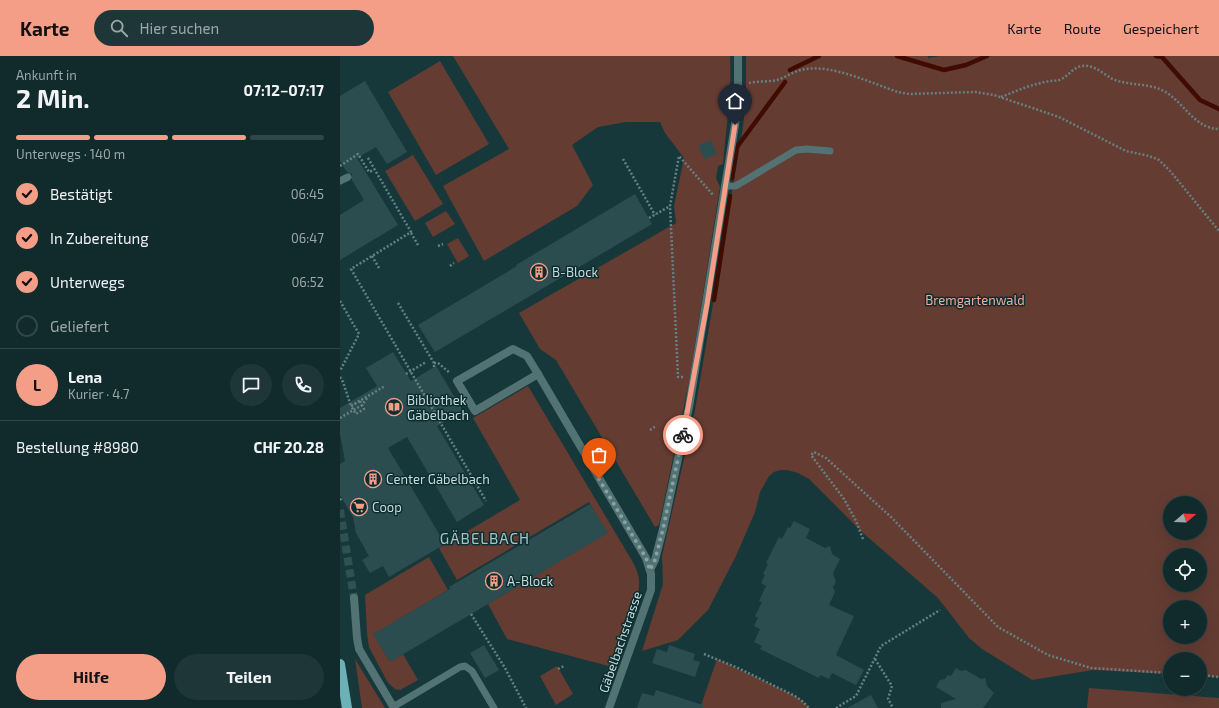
<!DOCTYPE html>
<html lang="de">
<head>
<meta charset="utf-8">
<style>
	body { margin:0; font-family:"Exo 2",sans-serif; background:#1e3638; color:#f1f3f6; height:100vh; display:flex; flex-direction:column; font-size:15px; white-space:nowrap }
	* { box-sizing:border-box; margin:0 }
	p { font-size:13px; color:#9ca7a9 }
	.icon { flex:none; width:22px; height:22px; fill:none; stroke:currentColor; stroke-width:2; stroke-linecap:round; stroke-linejoin:round }
	.map { position:relative; flex:1; overflow:hidden }
	.drawer { display:flex; flex-direction:column; background:#112a2c; width:340px }
	.drawer>* { flex:none }
	.needle { width:26px; rotate:71deg }
	.tools { position:absolute; left:823px; top:440px; display:grid; gap:8px }
	.tools a { display:grid; place-items:center; width:44px; height:44px; border-radius:50%; background:#112a2c; box-shadow:0 4px 16px #0002,0 0 0 1px #304648; font-size:20px }
	.pin { position:absolute; display:grid; place-items:center; width:34px; height:34px; color:#fff; margin:-41px -17px; border-radius:50% 50% 50% 0; rotate:-45deg; box-shadow:0 0 4px #0007 }
	.pin .icon { rotate:45deg }
	.courier { position:absolute; display:grid; place-items:center; width:40px; height:40px; margin:-20px; border:3px solid #f49e88; border-radius:50%; background:#fff; color:#222; box-shadow:0 1px 5px #0007 }
	.head em { font-style:normal; font-weight:700 }
	.head div { display:flex; flex-direction:column-reverse }
	.head { display:flex; align-items:center; justify-content:space-between; height:68px; padding:0 16px }
	h1 { font-size:26px; font-weight:700; line-height:30px }
	.bar { display:grid; grid-template-columns:repeat(4,1fr); gap:6px 4px; align-content:center; height:48px; padding:0 16px }
	.bar i { height:5px; border-radius:3px; background:#304648 }
	.bar .active { background:#f49e88 }
	.bar p { grid-column:span 4 }
	.line { display:flex; align-items:center; gap:10px; padding:0 16px; border-top:1px solid #304648 }
	.line div { flex:1 }
	.round { display:grid; place-items:center; flex:none; width:42px; height:42px; border-radius:21px; background:#1e3638 }
	ol { padding:0 16px; list-style:none }
	li { display:flex; align-items:center; gap:12px; height:44px }
	li p { margin-inline-start:auto }
	li .icon { padding:4px; border-radius:50%; background:#f49e88; color:#111; stroke-width:4 }
	li:last-child { color:#9ca7a9 }
	li i { width:22px; height:22px; border:2px solid #304648; border-radius:50% }
	.action { display:flex; gap:8px; margin-top:auto; padding:8px 16px }
	.action a { flex:1; height:46px; border-radius:24px; background:#f49e88; color:#111; font-size:16px; font-weight:700; line-height:46px; text-align:center }
	.action a+a { background:#1e3638; color:#f1f3f6 }
	header { display:flex; align-items:center; gap:24px; box-sizing:border-box; height:56px; padding:0 20px; background:#f49e88; color:#111 }
	header strong { font-size:19px }
	nav { display:flex; gap:22px; margin-inline-start:auto; font-size:14px }
	.search { width:280px; height:36px; background:#1e3638; display:flex; align-items:center; gap:10px; box-sizing:border-box; padding:0 14px; border-radius:22px; color:#9ca7a9; font-size:15px }
	main { display:flex; flex:1; min-height:0 }
	.map>svg:first-child { display:block }
	.green { fill:#643c32; fill-rule:evenodd }
	.lines { fill:none; stroke-linecap:round; stroke-linejoin:round }
	.stream { stroke:#400b01; stroke-width:4.5 }
	.building { fill:#2c4d4f }
	.street-tunnel { stroke:#315052; stroke-width:8; stroke-dasharray:8 4; stroke-linecap:butt }
	.path { stroke:#668082; stroke-width:2.5; stroke-dasharray:2 2; stroke-linecap:butt }
	.lane { stroke:#527274; stroke-width:7 }
	.street { stroke:#527274; stroke-width:8 }
	.primary { stroke:#6bb1b5; stroke-width:10 }
	.done { stroke:#89a1a2; stroke-width:4; stroke-dasharray:0 7.2 }
	.route { stroke:#f49e88; stroke-width:5 }
	.labels { text-anchor:middle; stroke-width:3; stroke-linejoin:round; paint-order:stroke }
	.poi-label { font-size:13px; fill:#c7d9da; stroke:#0c2e30; text-anchor:start }
	.park-label { font-size:13px; fill:#f5ac9a; stroke:#0c2e30 }
	.street-label { font-size:13px; fill:#c7d9da; stroke:#0c2e30 }
	.quarter-label { font-size:15px; letter-spacing:1px; fill:#a2c6c8; stroke:#0c2e30 }
</style>
</head>
<body>
<header>
<strong>Karte</strong>
<div class="search"><svg class="icon" aria-label="search" viewBox="0 0 24 24"><circle cx="10" cy="10" r="6"/><path d="M15 15l6 6"/></svg>Hier suchen</div>
<nav><a>Karte</a><a>Route</a><a>Gespeichert</a></nav>
</header>
<main>
<section class="drawer">
<div class="head"><div><h1>2 Min.</h1><p>Ankunft in</p></div><em>07:12–07:17</em></div>
<div class="bar"><i class="active"></i><i class="active"></i><i class="active"></i><i></i><p>Unterwegs · 140 m</p></div>
<ol>
<li><svg class="icon" aria-label="check" viewBox="0 0 24 24"><path d="M5 12l5 5 9-10"/></svg>Bestätigt<p>06:45</p></li>
<li><svg class="icon" aria-label="check" viewBox="0 0 24 24"><path d="M5 12l5 5 9-10"/></svg>In Zubereitung<p>06:47</p></li>
<li><svg class="icon" aria-label="check" viewBox="0 0 24 24"><path d="M5 12l5 5 9-10"/></svg>Unterwegs<p>06:52</p></li>
<li><i></i>Geliefert</li>
</ol>
<div class="line" style="height:72px"><b class="round" style="background:#f49e88;color:#111">L</b><div><b>Lena</b><p>Kurier · 4.7</p></div><a class="round"><svg class="icon" aria-label="chat" viewBox="0 0 24 24"><path d="M4 5h16v11H9l-5 4z"/></svg></a><a class="round"><svg class="icon" aria-label="phone" viewBox="0 0 24 24"><path d="M5 4h4l2 5-3 2q2 4 5 5l2-3 5 2v4C11 20 4 13 5 4z"/></svg></a></div>
<div class="line" style="height:52px"><div>Bestellung #8980</div><b>CHF 20.28</b></div>
<div class="action"><a>Hilfe</a><a>Teilen</a></div>
</section>
<div class="map">
<svg width="879" height="652" viewBox="0 0 879 652">
	<rect width="100%" height="100%" fill="#17383a"/>
	<g class="green">
		<path d="M 113,0 L 390,0 C 392,36 386,72 383,108 L 378,110 L 376,122 L 380,131 L 349,326 L 319,469 L 315,471 L 216,304 L 200,293 L 179,257 L 336,167 L 334,150 L 344,102 L 325,77 L 320,66 L 286,66 L 258,71 L 232,89 L 253,129 L 237,150 L 144,205 L 103,130 L 169,93 Z"/>
		<path d="M 406,0 L 588,0 L 588,2 L 600,0 L 879,0 L 879,621 L 860,620 L 860,603 L 830,603 L 830,618 L 753,614 L 692,624 L 642,593 L 629,582 L 598,542 L 522,476 L 469,423 L 458,417 L 447,414 L 440,414 L 434,416 L 429,420 L 420,436 L 415,456 L 396,500 L 368,554 L 338,584 L 302,595 L 323,528 L 322,500 L 355,354 L 403,71 L 406,40 ZM 830,447 L 860,447 L 860,477 L 830,477 ZM 830,499 L 860,499 L 860,529 L 830,529 ZM 830,551 L 860,551 L 860,581 L 830,581 Z"/>
		<polygon points="100,5 149,88 96,119 48,36"/>
		<polygon points="73,99 103,148 75,165 45,115"/>
		<polygon points="106,155 115,168 93,181 85,167"/>
		<polygon points="118,182 129,200 118,207 107,188"/>
		<path d="M 188,330 L 291,503 C 298,515 301,524 298,537 L 272,611 L 167,583 L 148,548 L 267,477 L 249,446 L 117,524 L 99,492 L 180,444 L 133,362 Z"/>
		<polygon points="89,501 108,534 34,578 50,606 63,598 78,624 60,634 55,633 48,627 29,591 27,577 25,539"/>
		<polygon points="15,603 45,652 22,652"/>
		<polygon points="377,603 455,640 462,645 469,652 360,652"/>
		<polygon points="217,610 233,638 216,649 200,620"/>
		<polygon points="749,632 879,642 879,652 747,652"/>
	</g>
	<g class="lines">
		<g class="stream">
			<polyline points="557,0 604,14 626,9 647,0"/>
			<polyline points="816,0 822,1 860,44 879,53"/>
			<polyline points="450,14 479,0"/>
			<polyline points="392,122 397,91 445,26"/>
			<polyline points="374,244 390,140"/>
		</g>
	</g>
	<g class="building">
		<polygon points="25,25 67,96 47,108 36,91 17,102 58,169 0,204 0,159 24,144 12,124 12,118 7,116 0,105 0,40"/>
		<polygon points="371,84 377,98 365,103 358,90"/>
		<polygon points="295,138 312,168 95,296 78,269 177,210 176,209"/>
		<polygon points="53,296 71,325 96,310 123,355 97,370 144,449 117,466 67,381 48,392 105,488 49,521 43,510 30,517 22,504 29,500 16,477 13,461 0,439 0,408 5,405 0,378 0,352 37,330 26,312"/>
		<polygon points="250,448 268,477 50,606 33,578 110,533 109,531"/>
		<polygon points="454,465 470,473 466,482 485,492 490,490 492,498 500,503 493,517 496,526 493,531 495,536 489,549 514,560 496,599 524,614 516,629 492,617 489,623 480,619 479,622 420,593 422,590 414,586 420,573 414,570 418,562 415,560 422,546 419,545 426,530 421,527 425,519 423,518 428,508 426,507 439,481 442,483 448,471 450,472"/>
		<polygon points="144,589 159,614 145,622 130,597"/>
		<polygon points="329,589 355,598 353,604 360,606 355,621 312,607 317,593 327,596"/>
		<polygon points="616,612 621,615 626,614 641,623 645,622 647,630 654,637 643,652 601,652 601,647 616,643 596,631 600,624 605,623 608,619 611,620"/>
		<polygon points="316,634 363,649 363,652 297,652 302,637 314,640"/>
		<polygon points="531,639 538,652 507,652"/>
	</g>
	<g class="lines">
		<polyline class="street-tunnel" points="0,454 14,542"/>
		<g class="path">
			<path d="M 409,27 C 418,25 428,26 437,24 C 447,21 455,14 466,13 C 494,9 531,27 558,36 L 569,38 L 635,36 L 654,39 L 719,61 L 786,95 L 809,100 L 819,104 L 831,116 L 879,175"/>
			<path d="M 661,41 C 674,36 687,30 701,27 C 707,25 713,25 719,24 C 728,21 733,11 742,10 C 757,8 766,22 778,25 C 796,30 815,27 830,39 C 846,51 857,73 879,73"/>
			<polyline points="28,102 71,176 11,213 146,445"/>
			<polyline points="283,103 315,159"/>
			<polyline points="0,110 18,98 29,116 34,114"/>
			<polyline points="309,162 330,150"/>
			<polyline points="71,177 78,189"/>
			<polyline points="98,190 103,188"/>
			<polyline points="32,200 39,212"/>
			<polyline points="110,210 114,207"/>
			<polyline points="0,245 19,278 0,315"/>
			<polyline points="58,247 94,307 94,311"/>
			<polyline points="94,307 98,307 110,317"/>
			<polyline points="66,318 86,306"/>
			<polyline points="0,321 3,326 11,350"/>
			<polyline points="343,321 338,321 330,150 339,100 373,139"/>
			<polygon points="20,345 24,353 16,358 11,350"/>
			<polyline points="11,350 45,330"/>
			<polyline points="0,362 22,349 28,341"/>
			<polyline points="310,374 316,370"/>
			<polyline points="0,444 2,442"/>
			<polyline points="523,483 516,465 504,443 471,399 474,396 486,402 551,461 658,571 708,599 751,612 830,617"/>
			<polyline points="131,558 165,612 186,652"/>
			<polyline points="364,598 398,612 455,640 462,645 469,652"/>
			<polyline points="535,603 552,630 548,643 553,652"/>
			<polyline points="218,613 224,610"/>
			<polyline points="860,619 879,621"/>
			<polyline points="496,652 516,640 541,590 600,554"/>
		</g>
		<g class="lane">
			<polyline points="0,125 8,121"/>
			<polyline points="385,130 395,130 399,128 456,94 467,93 490,95"/>
			<polyline points="53,651 120,611 125,610 132,615 154,652"/>
		</g>
		<g class="street">
			<polygon points="173,293 187,300 198,318 135,355 117,325"/>
			<polyline points="198,318 306,502 311,518 311,534 269,652"/>
			<polyline points="310,514 315,504 323,473 349,351 395,69 398,40 398,0"/>
			<polyline points="14,542 17,582 19,593 54,652"/>
		</g>
		<polyline class="primary" points="0,608 7,652"/>
	</g>
	<g class="lines">
		<polyline class="done" points="259,423 306,502 310,514 315,504 323,473 343,379"/>
		<polyline class="route" points="343,379 367,248 395,69"/>
	</g>
	<defs>
		<g id="building-ring" transform="scale(0.9)"><circle r="9.5" fill="#0c2e30" stroke="#f49e88" stroke-width="1.5"/><path d="M-4-6H4V6H1V3H-1V6H-4ZM-2.5-4.3h1.7v1.8h-1.7ZM.8-4.3h1.7v1.8H.8ZM-2.5-1h1.7V.8h-1.7ZM.8-1h1.7V.8H.8Z" fill="#f49e88"/></g>
		<g id="library-ring" transform="scale(0.9)"><circle r="9.5" fill="#0c2e30" stroke="#f49e88" stroke-width="1.5"/><path d="M-6-4Q-3-5.5-.7-3.5V5Q-3 3-6 4ZM6-4Q3-5.5 .7-3.5V5Q3 3 6 4Z" fill="#f49e88"/></g>
		<g id="supermarket-ring" transform="scale(0.9)"><circle r="9.5" fill="#0c2e30" stroke="#f49e88" stroke-width="1.5"/><path d="M-6-5.5h2.5l.6 2H6L4.5 2H-2.5L-4.4-4H-6ZM-1.5 3.2a1.3 1.3 0 1 0 .1 0ZM3 3.2a1.3 1.3 0 1 0 .1 0Z" fill="#f49e88"/></g>
	</defs>
	<g fill-rule="evenodd">
		<use href="#building-ring" x="199" y="216"/>
		<use href="#library-ring" x="54" y="351"/>
		<use href="#building-ring" x="33" y="423"/>
		<use href="#supermarket-ring" x="19" y="451"/>
		<use href="#building-ring" x="154" y="525"/>
	</g>
	<g class="labels">
		<g class="poi-label">
			<text x="212" y="221">B-Block</text>
			<text x="67" y="349">Bibliothek<tspan x="67" dy="15">Gäbelbach</tspan></text>
			<text x="46" y="428">Center Gäbelbach</text>
			<text x="32" y="456">Coop</text>
			<text x="167" y="530">A-Block</text>
		</g>
		<g class="park-label">
			<text x="635" y="249">Bremgartenwald</text>
		</g>
		<g class="street-label">
			<text transform="translate(280 586) rotate(-71)" y="5">Gäbelbachstrasse</text>
		</g>
		<g class="quarter-label">
			<text x="145" y="488">GÄBELBACH</text>
		</g>
	</g>
</svg>
<div class="tools">
<a><svg class="needle" viewBox="-14 -14 28 28"><path d="M0-13l5 13h-10z" fill="#e53935"/><path d="M0 13l5-13h-10z" fill="#9ca7a9"/></svg></a>
<a><svg class="icon" aria-label="locate" viewBox="0 0 24 24"><circle cx="12" cy="12" r="6"/><path d="M12 2v4M12 18v4M2 12h4M18 12h4"/></svg></a>
<a>+</a>
<a>−</a>
</div>
<div class="pin" style="left:259px;top:423px;background:#ea580c"><svg class="icon" aria-label="bag" viewBox="0 0 24 24"><path d="M5 8h14l-1 12H6zM9 8a3 3 0 0 1 6 0"/></svg></div>
<div class="pin" style="left:395px;top:69px;background:#1f2937"><svg class="icon" aria-label="home" viewBox="0 0 24 24"><path d="M3 11l9-7 9 7M6 9v11h12V9"/></svg></div>
<div class="courier" style="left:343px;top:379px"><svg class="icon" aria-label="bike" viewBox="0 0 24 24"><circle cx="6" cy="16" r="4"/><circle cx="18" cy="16" r="4"/><path d="M6 16l4-8h5l3 8M10 8l3 8H6M13 5h3"/></svg></div>
</div>
</main>
</body>
</html>
